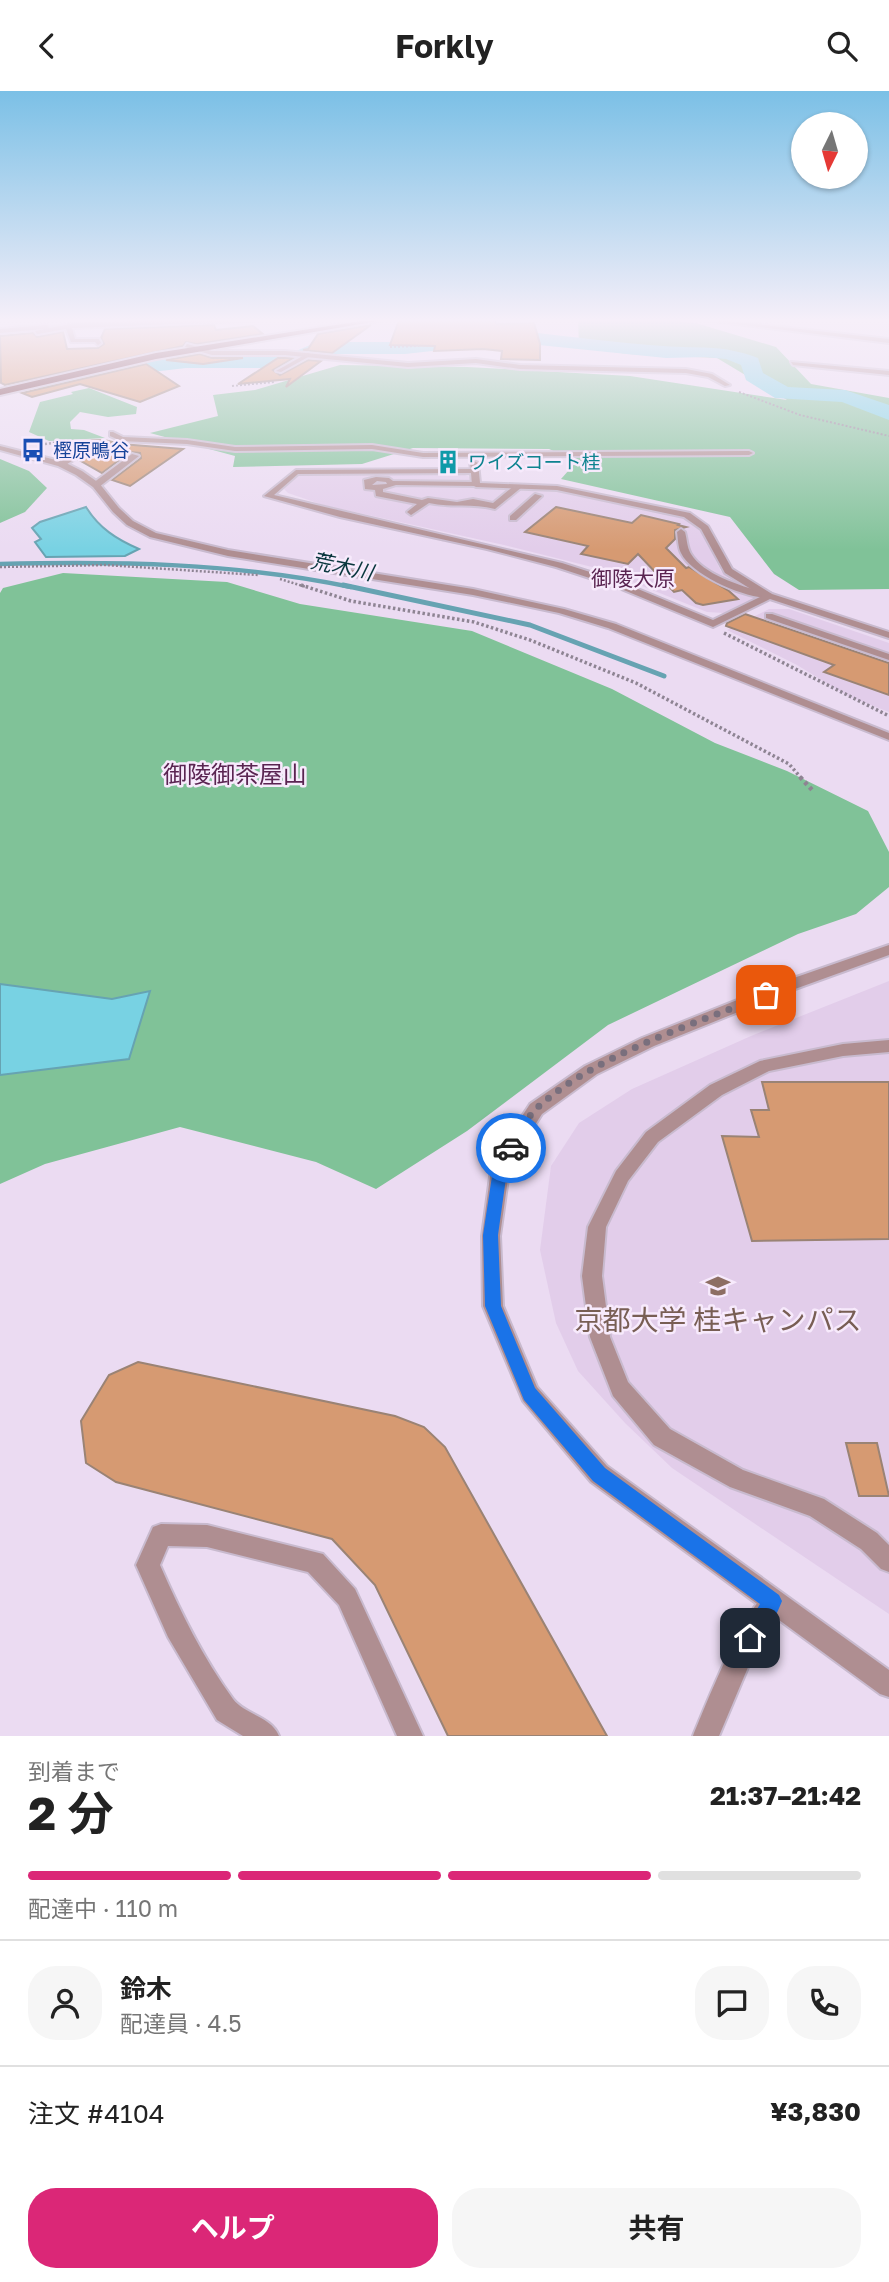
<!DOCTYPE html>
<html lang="ja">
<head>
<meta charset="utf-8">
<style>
	body { margin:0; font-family:"Golos Text","Noto Sans JP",sans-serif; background:#f6f6f6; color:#222; height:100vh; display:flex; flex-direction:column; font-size:26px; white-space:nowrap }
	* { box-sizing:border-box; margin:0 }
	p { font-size:23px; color:#767676 }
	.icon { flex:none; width:38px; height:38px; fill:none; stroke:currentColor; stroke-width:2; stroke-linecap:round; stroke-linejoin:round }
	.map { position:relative; height:1645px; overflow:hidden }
	.side { display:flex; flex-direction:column; background:#fff; flex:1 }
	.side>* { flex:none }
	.needle { width:46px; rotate:185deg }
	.buttons { position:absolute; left:791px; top:21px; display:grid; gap:14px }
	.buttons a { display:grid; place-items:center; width:77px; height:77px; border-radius:50%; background:#fff; box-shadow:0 2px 5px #0004; font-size:35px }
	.pin { position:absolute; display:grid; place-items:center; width:60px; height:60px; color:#fff; margin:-30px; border-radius:14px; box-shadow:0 4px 10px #0006 }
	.courier { position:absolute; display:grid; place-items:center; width:70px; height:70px; margin:-35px; border:5px solid #1a73e8; border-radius:50%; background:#fff; color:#222; box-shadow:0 2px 9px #0007 }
	.overview em { font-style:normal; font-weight:700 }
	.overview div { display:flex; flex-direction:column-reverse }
	.overview { display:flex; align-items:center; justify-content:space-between; height:119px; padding:0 28px }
	h1 { font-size:46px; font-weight:700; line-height:52px }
	.bar { display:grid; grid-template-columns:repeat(4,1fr); gap:10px 7px; align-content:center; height:84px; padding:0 28px }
	.bar i { height:9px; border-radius:5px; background:#e0e0e0 }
	.bar .current { background:#db2777 }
	.bar p { grid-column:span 4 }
	.line { display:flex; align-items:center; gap:18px; padding:0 28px; border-top:2px solid #e0e0e0 }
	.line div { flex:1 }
	.round { display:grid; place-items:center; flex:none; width:74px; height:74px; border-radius:28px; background:#f6f6f6 }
	.primary-button { display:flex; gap:14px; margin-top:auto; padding:14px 28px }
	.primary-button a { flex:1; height:80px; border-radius:28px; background:#db2777; color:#fff; font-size:28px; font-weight:700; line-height:80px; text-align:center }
	.primary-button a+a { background:#f6f6f6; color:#222 }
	header { display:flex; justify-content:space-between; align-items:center; height:91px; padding:0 28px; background:#fff; font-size:32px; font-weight:700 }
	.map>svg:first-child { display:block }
	.built { fill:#e2cdea }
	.forest { fill:#80c298 }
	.water { fill:#78d2e3; stroke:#66a3b2; stroke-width:2 }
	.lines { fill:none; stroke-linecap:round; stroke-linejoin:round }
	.stream-far1 { stroke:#66a3b2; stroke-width:4.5 }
	.stream { stroke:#66a3b2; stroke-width:5 }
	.river { fill:#78d2e3; fill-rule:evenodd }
	.building { fill:#d69a72; stroke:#9a8375; stroke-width:2 }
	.service-casing { stroke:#c8bace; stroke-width:4 }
	.minor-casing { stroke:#c8bace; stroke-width:4 }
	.tertiary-casing { stroke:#c8bace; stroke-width:4 }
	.trunk-casing { stroke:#c8bace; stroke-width:4 }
	.path-far3 { stroke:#8e8493; stroke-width:2; stroke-dasharray:2 2; stroke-linecap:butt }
	.path-far2 { stroke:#8e8493; stroke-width:2.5; stroke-dasharray:2 2; stroke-linecap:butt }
	.path-far1 { stroke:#8e8493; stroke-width:3.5; stroke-dasharray:2.5 2.5; stroke-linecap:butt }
	.path { stroke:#8e8493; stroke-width:4.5; stroke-dasharray:3.5 3.5; stroke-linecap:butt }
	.service { fill:#af8e91; fill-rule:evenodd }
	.minor { fill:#af8e91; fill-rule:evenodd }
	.tertiary { fill:#af8e91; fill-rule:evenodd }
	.trunk { fill:#773c44; fill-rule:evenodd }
	.route { fill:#1a73e8 }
	.done { stroke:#796f7d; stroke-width:7; stroke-dasharray:0 12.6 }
	.labels { text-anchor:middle; stroke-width:5; stroke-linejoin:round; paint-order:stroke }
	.far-transit-label { font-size:19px; fill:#164399; stroke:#f7eafc; text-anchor:start }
	.far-culture-label { font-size:19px; fill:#0d838f; stroke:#f7eafc; text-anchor:start }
	.far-water-label { font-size:21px; font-style:italic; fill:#0a373e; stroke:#f7eafc }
	.far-neighbourhood-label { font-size:21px; fill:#5a2451; stroke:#f7eafc }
	.neighbourhood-label { font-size:24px; fill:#5a2451; stroke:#f7eafc }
	.near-education-label { font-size:28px; fill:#785e54; stroke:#f7eafc }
</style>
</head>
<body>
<header><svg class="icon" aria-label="back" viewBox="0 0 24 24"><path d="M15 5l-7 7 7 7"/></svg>Forkly<svg class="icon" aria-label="search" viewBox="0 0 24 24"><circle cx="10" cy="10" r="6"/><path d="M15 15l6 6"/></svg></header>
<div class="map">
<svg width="889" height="1645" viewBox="0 0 889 1645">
	<rect width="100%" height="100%" fill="#ebdbf2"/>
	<g class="built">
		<polygon points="340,381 463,383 470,386 471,396 561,401 685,426 699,436 721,480 755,501 756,507 724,522 707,521 600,478 504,454 323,414 288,402 284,398 298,385"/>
		<polygon points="769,518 789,518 889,552 889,621 848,605 797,574 727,539"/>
		<polygon points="889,890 889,1523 672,1377 625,1332 578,1280 556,1232 540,1159 551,1075 579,1032 632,998 751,945"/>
	</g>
	<g class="forest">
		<polygon points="578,229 668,229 696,232 776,256 811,293 889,307 889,498 799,499 774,483 730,426 561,388 577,370 549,358 413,357 362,373 233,376 235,365 150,342 218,325 213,304 255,299 340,274 467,276 630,285 787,309 717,267 627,263 579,255"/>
		<polygon points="89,297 137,316 136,323 108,326 80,321 70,331 71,338 84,339 105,347 49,350 29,341 40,311 73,303 71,301"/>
		<polygon points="0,368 29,380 47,397 25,421 0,432"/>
		<polygon points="63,482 227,491 300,513 472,540 612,598 715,652 787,680 868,720 889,761 889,796 856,823 798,843 608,934 467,1040 376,1098 316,1071 180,1036 45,1073 0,1093 0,502 3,497"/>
	</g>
	<g class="water">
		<path d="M 86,416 C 99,437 116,448 139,458 L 125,465 L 46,466 L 35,451 L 41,448 L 32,437 L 40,431 Z"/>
		<polygon points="0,893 112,908 150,900 129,968 0,984"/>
	</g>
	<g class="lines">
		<path class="stream-far1" d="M 0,473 C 118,470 236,472 351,496"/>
		<polyline class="stream" points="343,494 530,534 664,585"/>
		<path class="river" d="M 529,241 C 574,246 618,252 663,255 C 701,258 721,253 758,267 L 763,282 L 788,296 L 845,299 L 889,314 L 889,329 L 842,311 L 775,307 L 746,289 L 741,274 L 726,268 L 705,266 L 666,267 L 529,253 L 486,254 L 405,263 L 320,263 L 299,273 L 277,277 L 186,277 L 118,285 L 47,301 L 40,299 L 37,295 L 40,291 C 118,271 196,261 277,265 L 287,264 L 317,251 L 405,251 L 486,242 Z"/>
	</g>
	<g class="building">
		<polygon points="399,229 494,229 497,233 534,232 540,253 540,269 501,268 502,260 483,258 434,260 435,255 390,254"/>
		<polygon points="214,234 216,239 253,235 263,243 197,253 186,251 183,255 5,294 1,292 0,245 33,242 37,246 63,241 67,258 98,257 104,253 101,247 105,238"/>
		<polygon points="371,234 332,262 303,259 308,258 318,243"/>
		<polygon points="200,263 212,267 243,267 203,273 166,269"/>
		<polygon points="278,267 293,267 273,279 280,284 308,269 321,270 286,296 290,288 238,293"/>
		<polygon points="146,273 179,295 140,311 80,293 32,306 22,302"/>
		<polygon points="104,349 121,353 183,358 130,395 112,389 141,367 140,362 130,361 102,382 79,369 90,361 90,356 81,355 65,365 61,364 81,350"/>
		<polygon points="556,416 632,432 641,424 679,433 678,434 686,436 675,439 675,448 666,457 686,477 689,476 729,500 738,508 703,514 696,512 682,499 674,501 638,463 628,473 581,463 588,455 525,441"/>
		<polygon points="745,523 889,572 889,604 824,581 834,574 726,535 727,532"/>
		<polygon points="762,991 889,991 889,1148 752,1150 722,1045 759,1046 751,1019 769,1019"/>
		<polygon points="138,1271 395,1325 424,1336 445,1356 607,1645 448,1645 375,1494 332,1448 116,1391 86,1372 81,1330 109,1284"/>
		<polygon points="846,1352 877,1352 889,1405 859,1405"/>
	</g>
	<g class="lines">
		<g class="service-casing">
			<g id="service">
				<polygon points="308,262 310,265 281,281 276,280"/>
				<polygon points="791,271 889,280 889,284 793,274"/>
				<polygon points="82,357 89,359 64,375 57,373"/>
				<path d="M 376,386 L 389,387 L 393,390 L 476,391 L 480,393 L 476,395 L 396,394 L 383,398 L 383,401 L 422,409 L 428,407 L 457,411 L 473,408 L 493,412 L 515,394 L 522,396 L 495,418 C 473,412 452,417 429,412 L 411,424 L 407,421 L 417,413 L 376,405 L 375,399 L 365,398 L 364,389 ZM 377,390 L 386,391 L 387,393 L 372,394 Z"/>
				<polygon points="535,403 542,405 516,429 510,429 510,425"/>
				<path d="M 681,438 L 685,441 C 687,448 687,457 691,463 C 704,485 749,498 772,503 L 772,507 C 749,509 692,485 681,462 C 678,456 678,448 677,441 Z"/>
				<polygon points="766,523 772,523 889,563 889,569 766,527"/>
				<polygon points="889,949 889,961 843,965 769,980 722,1004 658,1051 628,1090 606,1136 602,1185 610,1246 628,1291 670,1338 743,1379 824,1408 877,1442 889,1454 889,1481 881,1478 861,1458 810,1425 730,1396 654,1354 613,1305 590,1246 582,1185 588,1136 616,1080 646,1041 710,994 760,970 843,953"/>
				<path d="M 161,1433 L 207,1434 L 323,1463 L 355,1498 L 423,1645 L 397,1645 L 339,1514 L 308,1481 L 207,1456 L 168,1455 L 160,1474 C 180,1520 203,1567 233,1608 C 245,1624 271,1625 279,1645 L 243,1645 L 217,1629 L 168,1546 L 136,1474 L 153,1436 Z"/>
				<path d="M 772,1498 L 780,1502 L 784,1510 L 757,1555 L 719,1645 L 693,1645 C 705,1616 747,1509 772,1498 Z"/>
			</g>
		</g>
		<g class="minor-casing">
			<g id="minor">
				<polygon points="201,229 267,229 72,237 75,248 99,248 101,252 98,254 95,251 71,251 66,238 37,243 35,240 44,238 0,242 0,238 47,234 49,237 83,231"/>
				<polygon points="705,229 720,229 889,248 889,252"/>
				<polygon points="187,253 212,260 285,260 408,272 476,268 520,274 686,278 712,283 730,294 725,295 708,286 686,282 520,278 476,272 408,276 285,264 212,264 185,256"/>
				<polygon points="113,341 123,346 187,349 235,356 372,354 423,362 749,360 753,362 749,364 423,366 372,358 235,360 187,353 121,350 110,345 110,341"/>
				<polygon points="132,363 139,365 99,396 93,396 93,392"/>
				<path d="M 474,370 L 478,372 L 480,392 L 557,395 L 690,422 L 708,435 L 732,478 L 772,503 L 889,541 L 889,547 L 770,508 L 713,536 L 614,495 L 556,476 L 487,458 L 340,426 L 264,405 L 296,379 L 471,378 L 470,372 ZM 471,382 L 472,394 L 476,396 L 557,399 L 684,426 L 701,438 L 725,482 L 762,505 L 713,529 L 621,491 L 562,472 L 274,404 L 298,383 Z"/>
			</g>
		</g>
		<g class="tertiary-casing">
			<g id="tertiary">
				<polygon points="0,355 64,371 82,380 99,392 119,417 133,430 156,442 228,459 473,498 564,518 616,533 889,642 889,649 608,537 559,522 473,504 228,465 150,446 127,434 113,421 93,396 76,384 58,375 0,359"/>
				<polygon points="889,854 889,864 795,898 654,955 597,983 542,1023 510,1073 500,1145 503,1215 537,1296 607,1375 889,1579 889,1606 880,1603 591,1391 523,1310 483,1215 482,1145 492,1071 530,1013 585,975 642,947 785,890"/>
			</g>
		</g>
		<g class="trunk-casing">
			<polygon id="trunk" points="367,229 384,229 156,268 0,304 0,298 156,262"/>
		</g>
		<g class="path-far3">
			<polyline points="390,256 419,255"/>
			<polyline points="232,295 274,291"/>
			<polyline points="739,301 800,324 889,345"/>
		</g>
		<g class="path-far2">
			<polyline points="45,353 71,350"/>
			<polyline points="0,476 106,474 258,484"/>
			<polyline points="280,488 306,496"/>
		</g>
		<g class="path-far1">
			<polyline points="301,494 351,510 474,531 530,549 636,592 789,673 802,688"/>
			<polyline points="724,542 889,625"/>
		</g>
		<polyline class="path" points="800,686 813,700"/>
		<use href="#service" class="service"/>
		<use href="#minor" class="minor"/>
		<use href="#tertiary" class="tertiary"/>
		<use href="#trunk" class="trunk"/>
	</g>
	<linearGradient id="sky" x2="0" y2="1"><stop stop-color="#7bc0e6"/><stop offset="0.5" stop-color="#f6eff9"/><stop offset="1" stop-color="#f6eff9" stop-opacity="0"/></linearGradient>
	<rect width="889" height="459" fill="url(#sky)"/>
	<path class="route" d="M 511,1051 L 518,1057 L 508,1073 L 498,1144 L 501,1215 L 535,1297 L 605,1377 L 779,1504 L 782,1510 C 776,1525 764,1551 750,1557 L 743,1554 L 740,1547 L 760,1513 L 593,1390 L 524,1309 L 485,1215 L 483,1144 L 494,1072 L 506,1053 Z"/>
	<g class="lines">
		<path class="done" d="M 511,1057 C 519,1044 526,1027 537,1017 C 593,965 696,932 766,904"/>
	</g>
	<defs>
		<g id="bus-bare" transform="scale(1.89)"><path d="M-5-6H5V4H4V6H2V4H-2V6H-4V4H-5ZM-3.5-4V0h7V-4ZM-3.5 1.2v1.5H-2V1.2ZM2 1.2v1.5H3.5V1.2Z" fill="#1a4fb4" stroke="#f7eafc" stroke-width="2.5" paint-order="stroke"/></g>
		<g id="building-bare" transform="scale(1.89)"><path d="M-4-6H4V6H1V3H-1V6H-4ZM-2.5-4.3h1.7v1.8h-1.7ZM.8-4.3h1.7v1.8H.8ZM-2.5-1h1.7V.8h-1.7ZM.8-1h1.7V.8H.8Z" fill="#0f9aa8" stroke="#f7eafc" stroke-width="2.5" paint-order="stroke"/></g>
		<g id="university-bare" transform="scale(1.89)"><path d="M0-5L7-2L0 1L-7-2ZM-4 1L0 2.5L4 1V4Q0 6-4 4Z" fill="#8d6e63" stroke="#f7eafc" stroke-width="2.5" paint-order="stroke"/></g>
	</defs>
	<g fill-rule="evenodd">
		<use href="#bus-bare" x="33" y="359"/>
		<use href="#building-bare" x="448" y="371"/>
		<use href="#university-bare" x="718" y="1195"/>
	</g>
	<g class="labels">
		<g class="far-transit-label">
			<text x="53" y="366">樫原鴫谷</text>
		</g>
		<g class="far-culture-label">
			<text x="468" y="378">ワイズコート桂</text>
		</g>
		<g class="far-water-label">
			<text transform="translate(342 476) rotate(12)" y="7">荒木川</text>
		</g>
		<g class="far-neighbourhood-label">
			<text x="633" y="495">御陵大原</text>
		</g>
		<g class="neighbourhood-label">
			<text x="235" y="692">御陵御茶屋山</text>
		</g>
		<g class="near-education-label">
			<text x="718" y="1239">京都大学 桂キャンパス</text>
		</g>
	</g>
</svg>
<div class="buttons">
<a><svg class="needle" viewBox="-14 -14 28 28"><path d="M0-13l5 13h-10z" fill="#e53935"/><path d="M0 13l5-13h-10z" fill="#767676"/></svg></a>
</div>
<div class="pin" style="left:766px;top:904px;background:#ea580c"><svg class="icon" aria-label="bag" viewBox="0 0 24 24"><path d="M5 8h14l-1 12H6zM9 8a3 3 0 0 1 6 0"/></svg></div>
<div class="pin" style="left:750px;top:1547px;background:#1f2937"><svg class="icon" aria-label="home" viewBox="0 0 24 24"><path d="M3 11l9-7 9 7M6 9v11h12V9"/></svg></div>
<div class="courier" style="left:511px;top:1057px"><svg class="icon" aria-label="car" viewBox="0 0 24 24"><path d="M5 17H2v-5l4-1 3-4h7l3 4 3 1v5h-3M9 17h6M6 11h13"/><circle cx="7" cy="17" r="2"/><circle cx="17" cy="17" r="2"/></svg></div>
</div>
<section class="side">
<div class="overview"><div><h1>2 分</h1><p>到着まで</p></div><em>21:37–21:42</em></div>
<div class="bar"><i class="current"></i><i class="current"></i><i class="current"></i><i></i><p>配達中 · 110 m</p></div>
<div class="line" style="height:126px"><a class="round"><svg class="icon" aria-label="person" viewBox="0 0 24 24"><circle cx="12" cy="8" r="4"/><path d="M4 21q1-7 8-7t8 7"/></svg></a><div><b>鈴木</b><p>配達員 · 4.5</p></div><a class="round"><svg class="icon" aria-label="chat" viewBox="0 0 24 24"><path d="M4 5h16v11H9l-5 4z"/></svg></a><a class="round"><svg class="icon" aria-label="phone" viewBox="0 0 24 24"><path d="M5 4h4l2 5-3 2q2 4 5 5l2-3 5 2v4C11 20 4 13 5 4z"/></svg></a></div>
<div class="line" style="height:91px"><div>注文 #4104</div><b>¥3,830</b></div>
<div class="primary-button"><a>ヘルプ</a><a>共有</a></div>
</section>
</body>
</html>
